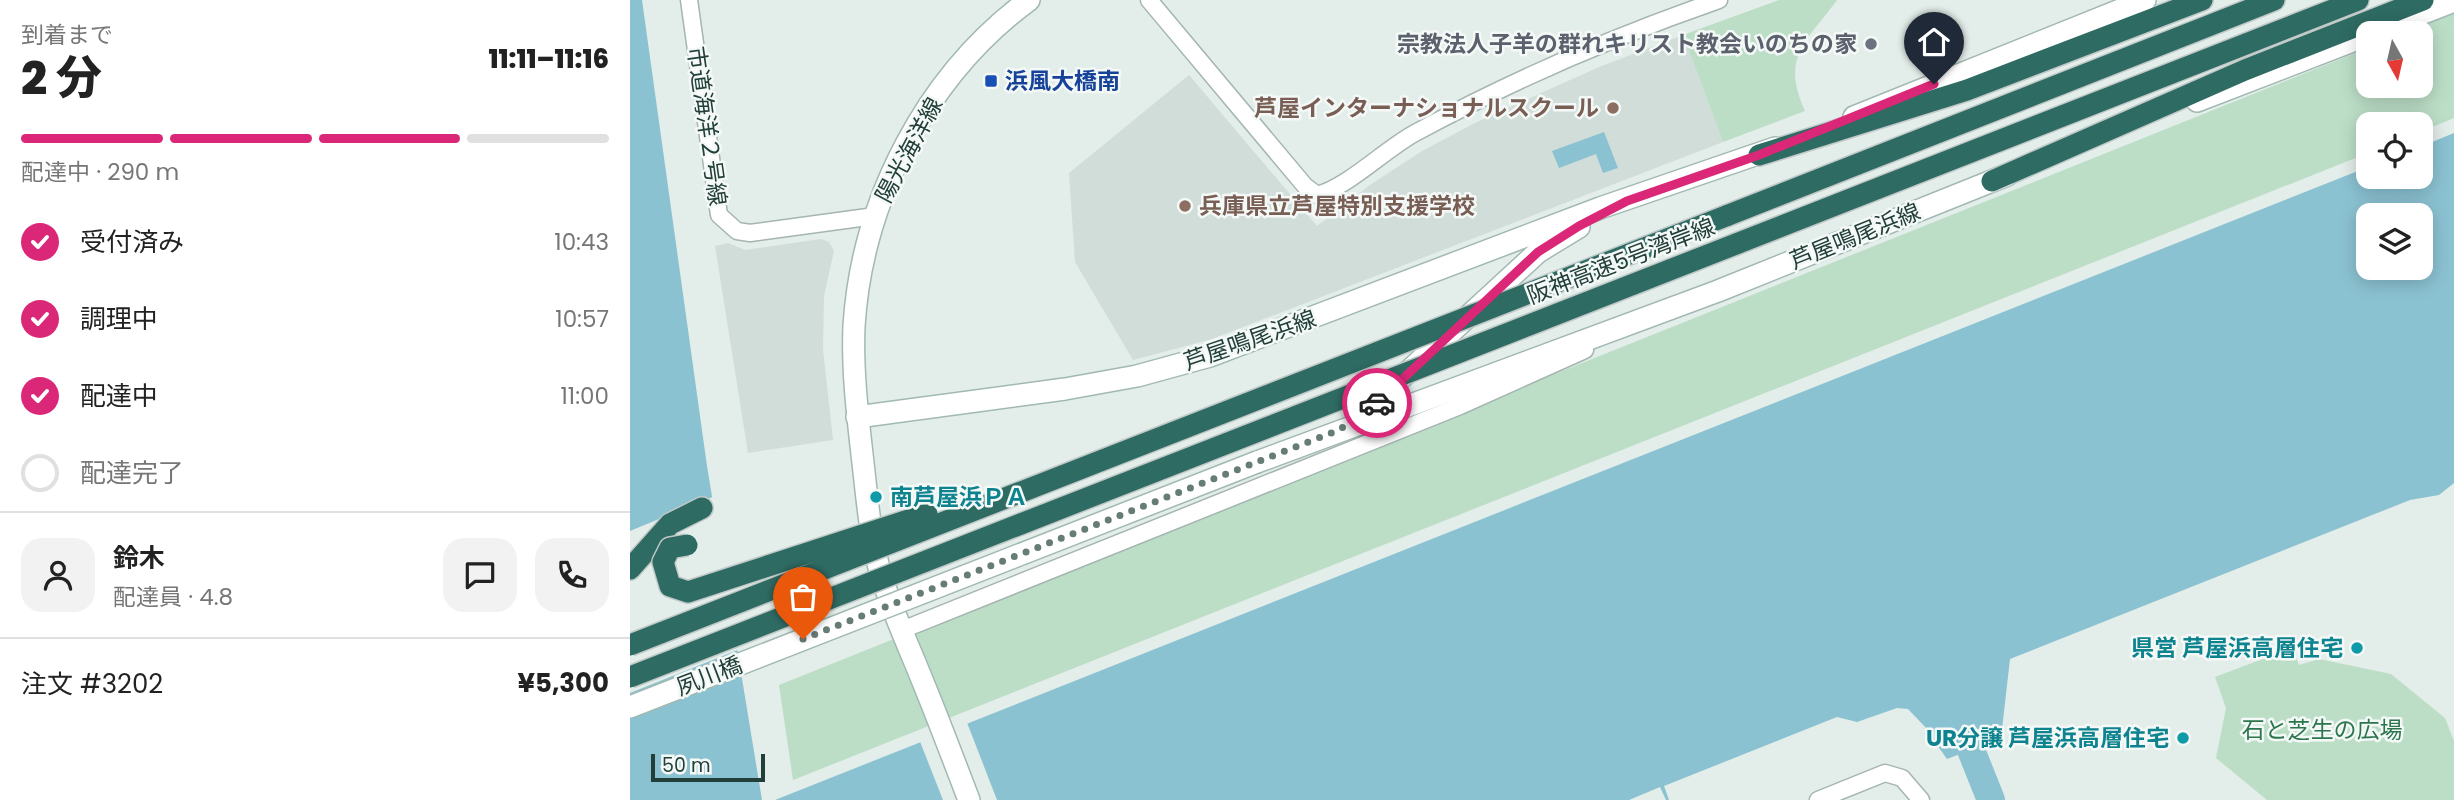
<!DOCTYPE html>
<html lang="ja">
<head>
<meta charset="utf-8">
<style>
	body { margin:0; font-family:Poppins,"Noto Sans JP",sans-serif; background:#f2f2f2; color:#222; height:100vh; display:flex; flex-direction:column; font-size:26px; white-space:nowrap }
	* { box-sizing:border-box; margin:0 }
	p { font-size:23px; color:#767676 }
	.icon { flex:none; width:38px; height:38px; fill:none; stroke:currentColor; stroke-width:2; stroke-linecap:round; stroke-linejoin:round }
	.map { position:relative; flex:1; overflow:hidden }
	.details { display:flex; flex-direction:column; background:#fff; width:630px }
	.details>* { flex:none }
	.needle { width:46px; rotate:172deg }
	.fabs { position:absolute; left:1726px; top:21px; display:grid; gap:14px }
	.fabs a { display:grid; place-items:center; width:77px; height:77px; border-radius:14px; background:#fff; box-shadow:0 4px 18px #0003; font-size:35px }
	.scale { position:absolute; left:21px; bottom:18px; width:114px; box-sizing:border-box; padding-left:7px; border:4px solid #223f39; border-top:0; font-size:19px; line-height:24px; white-space:nowrap; color:#223f39; -webkit-text-stroke:5px #f4f9f7; paint-order:stroke }
	.pin { position:absolute; display:grid; place-items:center; width:60px; height:60px; color:#fff; margin:-72px -30px; border-radius:50% 50% 50% 0; rotate:-45deg; box-shadow:0 0 7px #0007 }
	.pin .icon { rotate:45deg }
	.courier { position:absolute; display:grid; place-items:center; width:70px; height:70px; margin:-35px; border:5px solid #db2777; border-radius:50%; background:#fff; color:#222; box-shadow:0 2px 9px #0007 }
	.summary em { font-style:normal; font-weight:800 }
	.summary div { display:flex; flex-direction:column-reverse }
	.summary { display:flex; align-items:center; justify-content:space-between; height:119px; padding:0 21px }
	h1 { font-size:46px; font-weight:800; line-height:52px }
	.bar { display:grid; grid-template-columns:repeat(4,1fr); gap:10px 7px; align-content:center; height:84px; padding:0 21px }
	.bar i { height:9px; border-radius:5px; background:#e0e0e0 }
	.bar .selected { background:#db2777 }
	.bar p { grid-column:span 4 }
	.line { display:flex; align-items:center; gap:18px; padding:0 21px; border-top:2px solid #e0e0e0 }
	.line div { flex:1 }
	.round { display:grid; place-items:center; flex:none; width:74px; height:74px; border-radius:21px; background:#f2f2f2 }
	ol { padding:0 21px; list-style:none }
	li { display:flex; align-items:center; gap:21px; height:77px }
	li p { margin-inline-start:auto }
	li .icon { padding:7px; border-radius:50%; background:#db2777; color:#fff; stroke-width:4 }
	li:last-child { color:#767676 }
	li i { width:38px; height:38px; border:4px solid #e0e0e0; border-radius:50% }
	main { display:flex; flex:1; min-height:0 }
	.map>svg:first-child { display:block }
	.built { fill:#d1ddd8 }
	.park { fill:#bcdec7 }
	.water { fill:#8bc2d2; fill-rule:evenodd }
	.pier { fill:#e3ede9 }
	.lines { fill:none; stroke-linecap:round; stroke-linejoin:round }
	.river { stroke:#8bc2d2; stroke-width:28 }
	.street-casing { stroke:#a5b5b1; stroke-width:19 }
	.secondary-casing { stroke:#a1b9b2; stroke-width:24 }
	.highway-casing { stroke:#c1c9c8; stroke-width:24 }
	.street { stroke:#fff; stroke-width:16 }
	.secondary { stroke:#fff; stroke-width:21 }
	.highway { stroke:#2e6b63; stroke-width:21 }
	.secondary-bridge-casing { stroke:#a1b9b2; stroke-width:24; stroke-linecap:butt }
	.highway-bridge-casing { stroke:#c1c9c8; stroke-width:24; stroke-linecap:butt }
	.secondary-bridge { stroke:#fff; stroke-width:21 }
	.highway-bridge { stroke:#2e6b63; stroke-width:21 }
	.done { stroke:#667c77; stroke-width:7; stroke-dasharray:0 12.6 }
	.route { stroke:#db2777; stroke-width:9 }
	.worship-dot { fill:#6b7280; stroke:#f4f9f7; stroke-width:2.5 }
	.transit-dot { fill:#1a4fb4; stroke:#f4f9f7; stroke-width:2.5 }
	.education-dot { fill:#8d6e63; stroke:#f4f9f7; stroke-width:2.5 }
	.culture-dot { fill:#0f9aa8; stroke:#f4f9f7; stroke-width:2.5 }
	.labels { text-anchor:middle; stroke-width:5; stroke-linejoin:round; paint-order:stroke }
	.worship-label { font-size:23px; font-weight:bold; fill:#5b616d; stroke:#f4f9f7; text-anchor:end }
	.transit-label { font-size:23px; font-weight:bold; fill:#164399; stroke:#f4f9f7; text-anchor:start }
	.education-label { font-size:23px; font-weight:bold; fill:#785e54; stroke:#f4f9f7; text-anchor:end }
	.street-label { font-size:23px; fill:#223f39; stroke:#f4f9f7 }
	.culture-label { font-size:23px; font-weight:bold; fill:#0d838f; stroke:#f4f9f7; text-anchor:end }
	.park-label { font-size:23px; fill:#2c764e; stroke:#f4f9f7 }
</style>
</head>
<body>
<main>
<section class="details">
<div class="summary"><div><h1>2 分</h1><p>到着まで</p></div><em>11:11–11:16</em></div>
<div class="bar"><i class="selected"></i><i class="selected"></i><i class="selected"></i><i></i><p>配達中 · 290 m</p></div>
<ol>
<li><svg class="icon" aria-label="check" viewBox="0 0 24 24"><path d="M5 12l5 5 9-10"/></svg>受付済み<p>10:43</p></li>
<li><svg class="icon" aria-label="check" viewBox="0 0 24 24"><path d="M5 12l5 5 9-10"/></svg>調理中<p>10:57</p></li>
<li><svg class="icon" aria-label="check" viewBox="0 0 24 24"><path d="M5 12l5 5 9-10"/></svg>配達中<p>11:00</p></li>
<li><i></i>配達完了</li>
</ol>
<div class="line" style="height:126px"><a class="round"><svg class="icon" aria-label="person" viewBox="0 0 24 24"><circle cx="12" cy="8" r="4"/><path d="M4 21q1-7 8-7t8 7"/></svg></a><div><b>鈴木</b><p>配達員 · 4.8</p></div><a class="round"><svg class="icon" aria-label="chat" viewBox="0 0 24 24"><path d="M4 5h16v11H9l-5 4z"/></svg></a><a class="round"><svg class="icon" aria-label="phone" viewBox="0 0 24 24"><path d="M5 4h4l2 5-3 2q2 4 5 5l2-3 5 2v4C11 20 4 13 5 4z"/></svg></a></div>
<div class="line" style="height:91px"><div>注文 #3202</div><b>¥5,300</b></div>
</section>
<div class="map">
<svg width="1824" height="800" viewBox="0 0 1824 800">
	<rect width="100%" height="100%" fill="#e3ede9"/>
	<g class="built">
		<polygon points="1053,35 1093,142 582,339 503,360 445,262 439,173 559,75 687,226 740,185 792,151 845,123 969,67"/>
		<polygon points="191,239 199,242 204,251 194,296 193,350 203,440 118,453 85,246 98,243 115,250"/>
	</g>
	<g class="park">
		<path d="M 1149,0 L 1207,0 C 1177,41 1150,57 1175,111 L 1093,142 L 1053,35 Z"/>
		<polygon points="1824,13 1824,118 1790,132 1790,124 1738,124 1738,153 163,780 149,685 1738,48 1738,86 1790,86 1790,33 1774,33"/>
		<polygon points="1662,648 1669,665 1689,659 1761,674 1815,718 1824,741 1824,800 1637,800 1586,758 1596,708 1585,677"/>
	</g>
	<g class="water">
		<polygon points="0,0 12,0 77,466 132,800 0,800"/>
		<polygon points="974,132 988,168 973,173 966,154 929,168 922,151"/>
		<path d="M 1824,133 L 1824,483 L 1809,495 L 1780,500 L 1380,659 L 1371,738 L 1317,759 L 1300,735 L 1294,734 L 1298,730 L 1278,709 L 1267,708 L 1227,722 L 1207,717 L 1034,786 L 1039,800 L 1036,800 L 1030,787 L 999,800 L 145,800 L 1738,167 L 1738,177 L 1790,177 L 1790,147 ZM 1738,215 L 1790,215 L 1790,268 L 1738,268 Z"/>
	</g>
	<g class="pier">
		<polygon points="85,496 110,649 0,693 0,531"/>
		<polygon points="336,720 367,800 313,800 289,739"/>
	</g>
	<g class="lines">
		<polyline class="river" points="1341,750 1361,800"/>
		<g class="street-casing">
			<g id="street">
				<polyline points="59,0 89,215 107,231 120,233 245,216"/>
				<path d="M 519,0 L 675,186 L 687,195 C 718,187 754,150 785,133 C 881,81 985,36 1089,0"/>
				<polyline points="272,630 830,406 955,350"/>
				<polyline points="1188,800 1255,773 1272,778 1291,800"/>
			</g>
		</g>
		<g class="secondary-casing">
			<g id="secondary">
				<polyline points="1742,33 1824,1"/>
				<polyline points="1567,101 1738,35"/>
				<polyline points="1224,117 1515,0"/>
				<polyline points="730,416 908,252 949,227"/>
				<polyline points="227,417 435,389 507,376 580,356 970,208 1145,148"/>
				<polyline points="627,462 1088,291 1377,175"/>
				<path d="M 339,800 C 324,761 309,721 293,682 C 278,644 260,607 249,568 C 240,534 237,498 233,463 C 228,418 222,372 224,326 C 232,200 297,75 399,0"/>
			</g>
		</g>
		<g class="highway-casing">
			<g id="highway">
				<polyline points="1129,155 1337,90 1572,0"/>
				<polyline points="1362,181 1615,70 1793,0"/>
				<polyline points="1096,216 1644,0"/>
				<polyline points="1106,244 1728,0"/>
				<polyline points="0,569 40,524 72,508"/>
			</g>
		</g>
		<use href="#street" class="street"/>
		<use href="#secondary" class="secondary"/>
		<use href="#highway" class="highway"/>
		<g class="secondary-bridge-casing">
			<polyline id="secondary-bridge" points="0,707 627,462"/>
		</g>
		<g class="highway-bridge-casing">
			<g id="highway-bridge">
				<polyline points="57,545 40,548 33,562 40,586 58,592 297,514"/>
				<polyline points="0,645 1096,216"/>
				<polyline points="0,677 1106,244"/>
			</g>
		</g>
		<use href="#secondary-bridge" class="secondary-bridge"/>
		<use href="#highway-bridge" class="highway-bridge"/>
	</g>
	<g class="lines">
		<polyline class="done" points="173,639 709,430 747,403"/>
		<polyline class="route" points="747,403 908,252 949,226 997,201 1129,155 1304,84"/>
	</g>
	<circle class="worship-dot" cx="1241" cy="44" r="7"/>
	<rect class="transit-dot" x="354" y="74" width="14" height="14" rx="3.5"/>
	<g class="education-dot">
		<circle cx="983" cy="108" r="7"/>
		<circle cx="555" cy="206" r="7"/>
	</g>
	<g class="culture-dot">
		<circle cx="246" cy="497" r="7"/>
		<circle cx="1727" cy="648" r="7"/>
		<circle cx="1553" cy="738" r="7"/>
	</g>
	<g class="labels">
		<g class="worship-label">
			<text x="1227" y="52">宗教法人子羊の群れキリスト教会いのちの家</text>
		</g>
		<g class="transit-label">
			<text x="375" y="89">浜風大橋南</text>
		</g>
		<g class="education-label">
			<text x="969" y="116">芦屋インターナショナルスクール</text>
			<text x="569" y="214" text-anchor="start">兵庫県立芦屋特別支援学校</text>
		</g>
		<g class="street-label">
			<text transform="translate(77 126) rotate(82)" y="8">市道海洋２号線</text>
			<text transform="translate(279 150) rotate(-62)" y="8">陽光海洋線</text>
			<text transform="translate(1225 236) rotate(-22)" y="8">芦屋鳴尾浜線</text>
			<text transform="translate(991 261) rotate(-21)" y="8">阪神高速5号湾岸線</text>
			<text transform="translate(620 340) rotate(-19)" y="8">芦屋鳴尾浜線</text>
			<text transform="translate(79 676) rotate(-21)" y="8">夙川橋</text>
		</g>
		<g class="culture-label">
			<text x="260" y="505" text-anchor="start">南芦屋浜ＰＡ</text>
			<text x="1713" y="656">県営 芦屋浜高層住宅</text>
			<text x="1539" y="746">UR分譲 芦屋浜高層住宅</text>
		</g>
		<g class="park-label">
			<text x="1692" y="738">石と芝生の広場</text>
		</g>
	</g>
</svg>
<div class="fabs">
<a><svg class="needle" viewBox="-14 -14 28 28"><path d="M0-13l5 13h-10z" fill="#e53935"/><path d="M0 13l5-13h-10z" fill="#767676"/></svg></a>
<a><svg class="icon" aria-label="locate" viewBox="0 0 24 24"><circle cx="12" cy="12" r="6"/><path d="M12 2v4M12 18v4M2 12h4M18 12h4"/></svg></a>
<a><svg class="icon" aria-label="layers" viewBox="0 0 24 24"><path d="M12 4l9 5-9 5-9-5zM3 14l9 5 9-5"/></svg></a>
</div>
<div class="scale">50 m</div>
<div class="pin" style="left:173px;top:639px;background:#ea580c"><svg class="icon" aria-label="bag" viewBox="0 0 24 24"><path d="M5 8h14l-1 12H6zM9 8a3 3 0 0 1 6 0"/></svg></div>
<div class="pin" style="left:1304px;top:84px;background:#1f2937"><svg class="icon" aria-label="home" viewBox="0 0 24 24"><path d="M3 11l9-7 9 7M6 9v11h12V9"/></svg></div>
<div class="courier" style="left:747px;top:403px"><svg class="icon" aria-label="car" viewBox="0 0 24 24"><path d="M5 17H2v-5l4-1 3-4h7l3 4 3 1v5h-3M9 17h6M6 11h13"/><circle cx="7" cy="17" r="2"/><circle cx="17" cy="17" r="2"/></svg></div>
</div>
</main>
</body>
</html>
